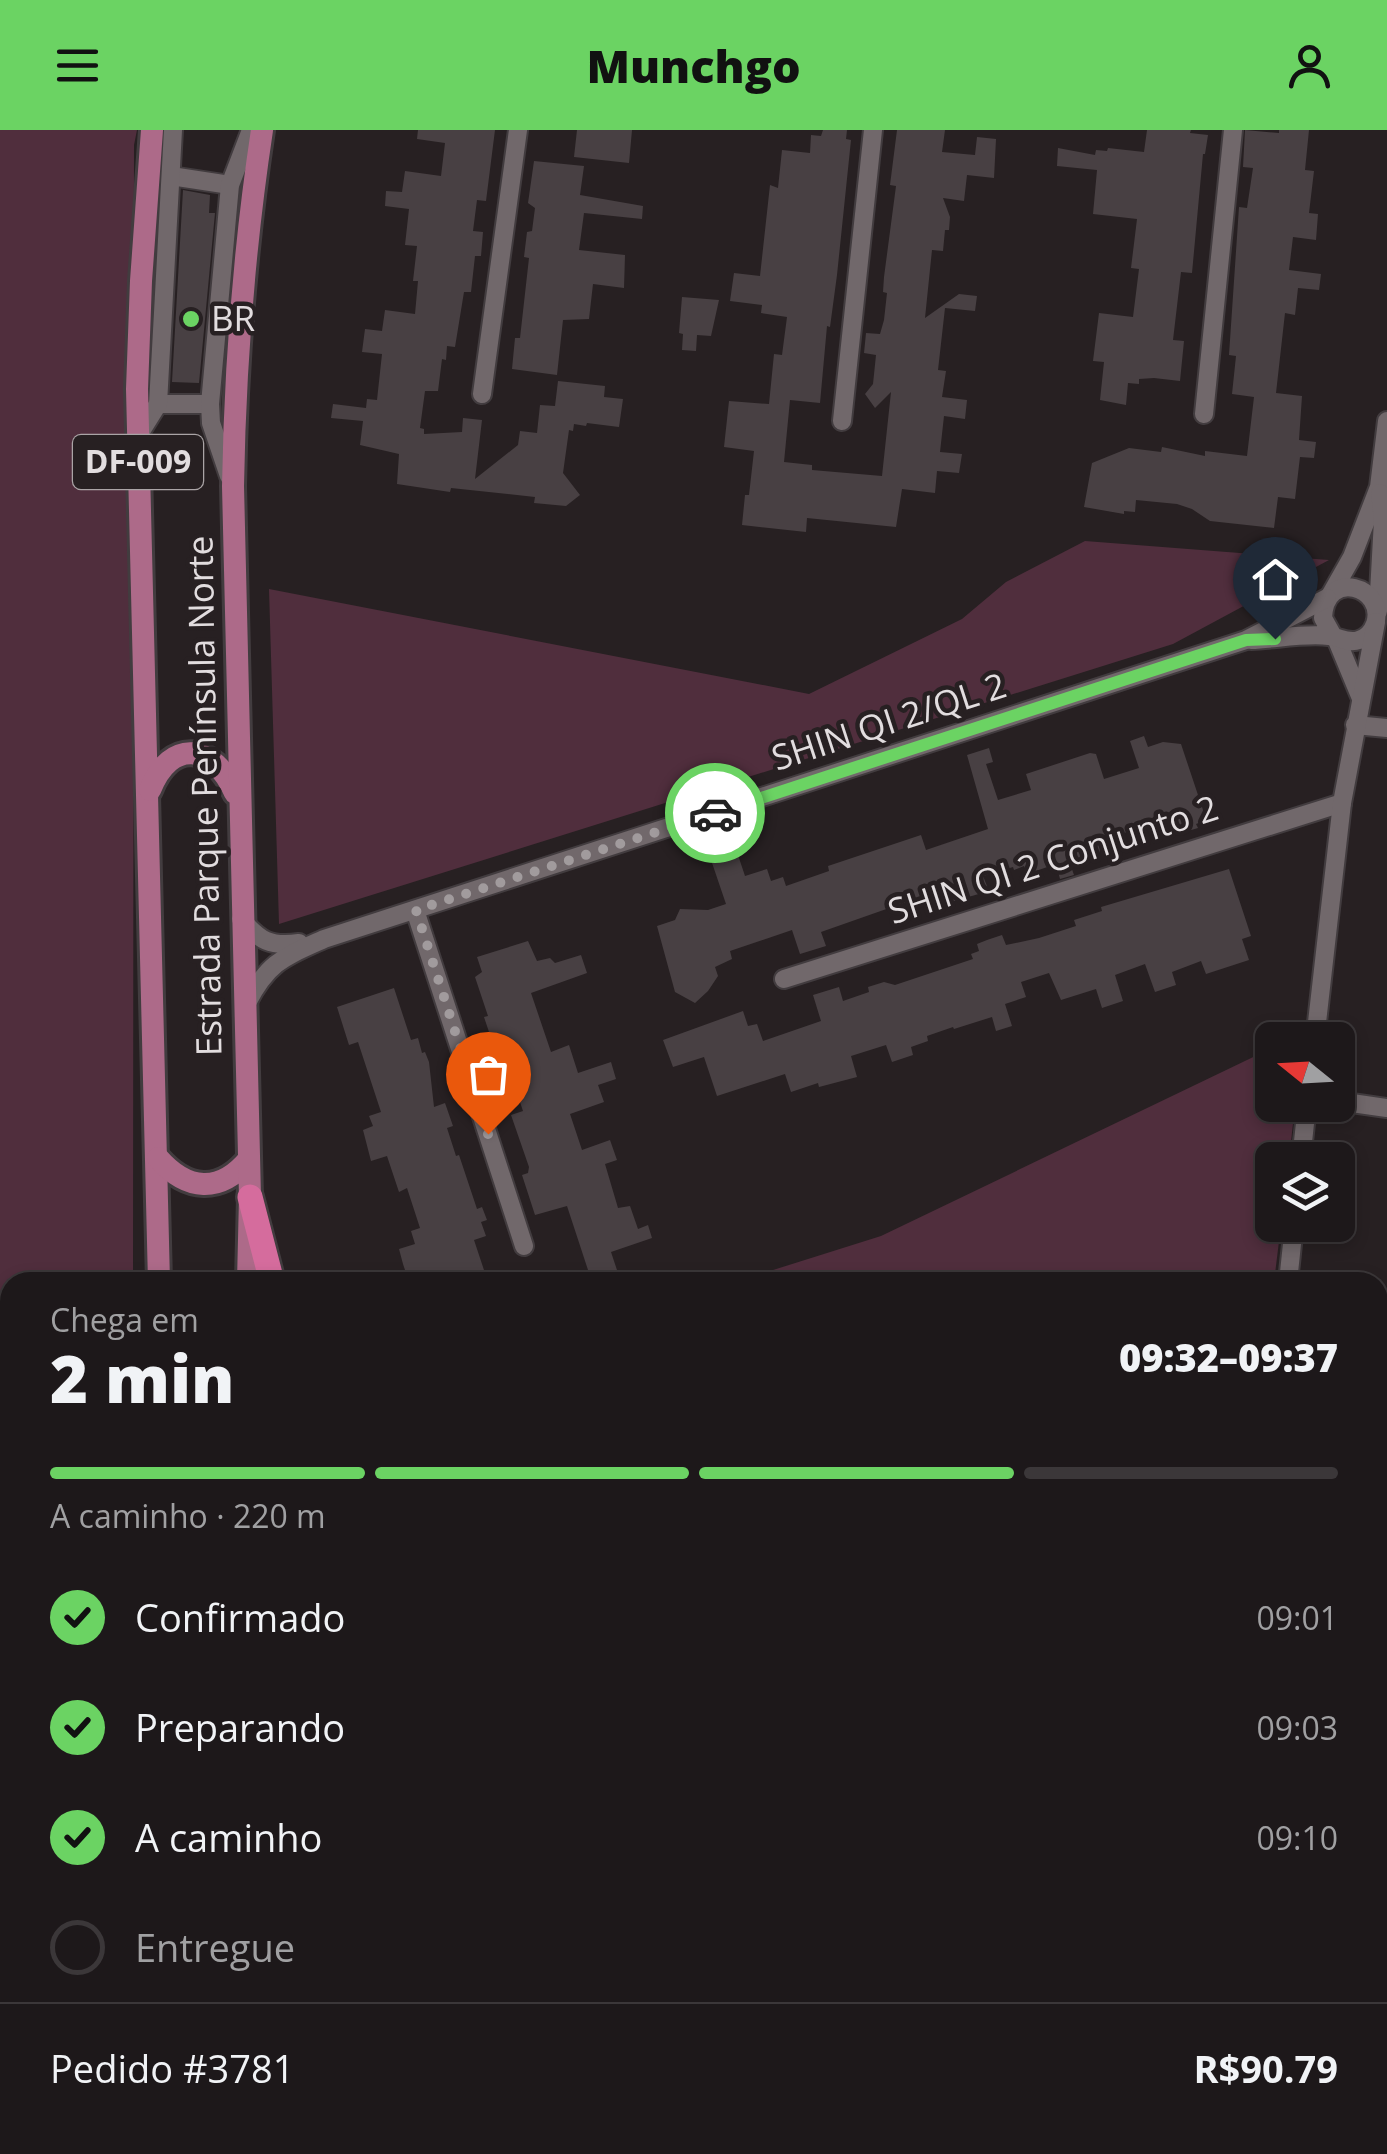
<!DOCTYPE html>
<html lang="pt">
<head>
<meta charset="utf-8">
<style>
	body { margin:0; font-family:"Open Sans",sans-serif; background:#2a2527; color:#f1f3f6; height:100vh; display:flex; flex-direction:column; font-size:38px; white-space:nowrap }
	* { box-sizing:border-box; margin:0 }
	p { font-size:32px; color:#a0a0a2 }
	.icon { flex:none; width:55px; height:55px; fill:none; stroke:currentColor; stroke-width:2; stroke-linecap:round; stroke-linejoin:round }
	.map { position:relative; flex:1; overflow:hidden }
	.panel { position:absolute; left:0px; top:1142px; width:1388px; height:882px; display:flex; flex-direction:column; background:#1d181a; border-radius:30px 30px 0 0; box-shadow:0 5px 15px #0003,0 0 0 2px #3b3739 }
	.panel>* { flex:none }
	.needle { width:65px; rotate:288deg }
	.buttons { position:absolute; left:1255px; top:892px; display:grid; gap:20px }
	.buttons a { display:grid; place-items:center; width:100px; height:100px; border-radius:15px; background:#1d181a; box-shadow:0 5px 15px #0003,0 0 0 2px #3b3739; font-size:50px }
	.pin { position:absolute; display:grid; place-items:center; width:85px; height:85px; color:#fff; margin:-102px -42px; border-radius:50% 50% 50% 0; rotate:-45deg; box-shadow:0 0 10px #0007 }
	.pin .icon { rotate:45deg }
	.courier { position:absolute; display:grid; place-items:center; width:100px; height:100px; margin:-50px; border:8px solid #6bd363; border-radius:50%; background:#fff; color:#222; box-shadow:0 2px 12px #0007 }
	.headline em { font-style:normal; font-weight:800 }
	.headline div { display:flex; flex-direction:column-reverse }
	.headline { display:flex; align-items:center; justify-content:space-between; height:170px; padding:0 50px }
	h1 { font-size:65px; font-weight:800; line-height:75px }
	.bar { display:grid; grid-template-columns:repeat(4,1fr); gap:15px 10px; align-content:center; height:120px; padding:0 50px }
	.bar i { height:12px; border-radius:8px; background:#3b3739 }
	.bar .current { background:#6bd363 }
	.bar p { grid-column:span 4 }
	.line { display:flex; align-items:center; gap:25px; padding:0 50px; border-top:2px solid #3b3739 }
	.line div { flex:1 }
	ol { padding:0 50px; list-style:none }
	li { display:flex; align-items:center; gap:30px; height:110px }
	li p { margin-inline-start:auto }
	li .icon { padding:10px; border-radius:50%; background:#6bd363; color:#111; stroke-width:4 }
	li:last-child { color:#a0a0a2 }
	li i { width:55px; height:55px; border:5px solid #3b3739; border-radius:50% }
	header { display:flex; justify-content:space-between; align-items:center; height:130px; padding:0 50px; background:#6bd363; color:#111; font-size:45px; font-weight:800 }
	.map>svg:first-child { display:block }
	.green { fill:#502e3d }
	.building { fill:#484043 }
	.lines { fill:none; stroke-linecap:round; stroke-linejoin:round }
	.minor-casing { stroke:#423c3f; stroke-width:22 }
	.major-casing { stroke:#423c3f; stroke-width:28 }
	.highway-casing { stroke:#423c3f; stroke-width:30 }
	.minor { stroke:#71686b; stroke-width:18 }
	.major { stroke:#ad6a89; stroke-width:22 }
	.highway { stroke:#d56c9d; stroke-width:25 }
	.done { stroke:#a19b9d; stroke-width:10; stroke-dasharray:0 18 }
	.route { stroke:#6bd363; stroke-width:12 }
	.poi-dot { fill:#6bd363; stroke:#272022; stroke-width:4 }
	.labels { text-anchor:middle; stroke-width:9; stroke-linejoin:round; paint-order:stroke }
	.shield { fill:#272022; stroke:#aaa4a6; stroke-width:2.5 }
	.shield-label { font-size:32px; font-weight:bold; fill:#e2dddf }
	.poi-label { font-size:35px; fill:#e2dddf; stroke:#272022; text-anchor:start }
	.street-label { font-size:35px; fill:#e2dddf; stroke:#272022 }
</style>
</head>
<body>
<header><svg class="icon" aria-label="menu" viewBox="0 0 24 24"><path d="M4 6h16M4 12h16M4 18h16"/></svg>Munchgo<svg class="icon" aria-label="person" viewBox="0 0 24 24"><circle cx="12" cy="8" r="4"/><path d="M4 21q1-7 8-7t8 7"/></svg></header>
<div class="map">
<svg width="1387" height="2024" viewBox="0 0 1387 2024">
	<rect width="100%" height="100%" fill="#272022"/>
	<g class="green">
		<polygon points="0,0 137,0 134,15 133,1152 10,1152 10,1443 0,1451"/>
		<polygon points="1085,411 1329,430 1173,514 279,794 269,459 809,564 962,489 1006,452"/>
		<polygon points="1272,918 1272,975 1295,975 1289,1030 1272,1030 1272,1095 1281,1095 1274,1152 735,1152 881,1106"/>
		<polygon points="1378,1490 1387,1492 1387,1665 1378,1666"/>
	</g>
	<g class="building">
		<polygon points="418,0 495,0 486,71 477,70 473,101 483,102 481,126 475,126 471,162 464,162 455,217 447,216 446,230 442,229 438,261 425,261 420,298 424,299 424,304 462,302 463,288 482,290 475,349 518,315 520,301 537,303 540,275 555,276 558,251 605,256 604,267 623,269 619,297 587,293 586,296 574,294 573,301 569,300 563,343 580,365 566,376 534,373 535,367 451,358 450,362 397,354 399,324 360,315 363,291 331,288 333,274 366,278 367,269 377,270 382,224 362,222 365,199 382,201 385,180 415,184 418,151 413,151 417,116 405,115 409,79 385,76 386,61 402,62 405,41 441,46 445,13 417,9"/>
		<polygon points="577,0 632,0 629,33 574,27"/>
		<polygon points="823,0 847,0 846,9 851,10 837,145 830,197 827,196 820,273 790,270 784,332 812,335 812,340 882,346 891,262 875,278 865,264 873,254 876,225 864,223 866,203 880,204 884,190 887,163 883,162 884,147 896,56 890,55 897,0 945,0 942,22 975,25 977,7 996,9 994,48 967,45 964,71 943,68 950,87 949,100 945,100 943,121 932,120 925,188 959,164 977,166 975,181 945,178 938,240 946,241 942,267 967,270 965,289 944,286 940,322 962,324 959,343 937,341 935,363 902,359 896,397 807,388 806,402 742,395 745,365 749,365 754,321 724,317 729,271 769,274 774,224 782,225 787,187 761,183 762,175 730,171 734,143 760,146 770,55 778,58 782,20 810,23 811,5 821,6"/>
		<polygon points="1147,0 1191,0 1190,3 1208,5 1205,24 1203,24 1192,143 1181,142 1173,210 1184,211 1180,251 1154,248 1139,249 1139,254 1128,253 1126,275 1100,270 1104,232 1093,231 1099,183 1133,187 1139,139 1131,138 1137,89 1093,84 1097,40 1057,36 1058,18 1095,25 1096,20 1107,21 1108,18 1144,22"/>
		<polygon points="1245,0 1279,3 1279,0 1309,0 1305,40 1314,41 1309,83 1318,84 1316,110 1293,107 1289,140 1321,144 1319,160 1298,158 1295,185 1285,183 1276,263 1302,266 1299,310 1316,312 1314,328 1300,327 1295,369 1278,367 1274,398 1210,391 1192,379 1177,374 1136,370 1135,382 1124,381 1124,384 1084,377 1092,333 1129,318 1161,322 1162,317 1205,326 1205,321 1247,326 1254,267 1232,264 1236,226 1229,225 1239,77 1247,78 1253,38 1243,37"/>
		<polygon points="534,31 584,36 580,65 643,76 642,89 584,83 579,120 625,125 624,158 593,154 589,189 563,190 557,245 512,239 515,208 520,208 529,128 524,127 527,102 532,101 535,78 528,73"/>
		<polygon points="183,60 210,65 209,83 215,83 199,253 172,252"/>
		<polygon points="682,167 719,170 711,206 697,205 696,221 682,220 683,204 679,203"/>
		<polygon points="1144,606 1148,617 1163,612 1181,614 1203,680 1204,691 1196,694 1198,698 1178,704 1176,697 1160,702 1157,694 1102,709 1099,724 1069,731 1074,745 1060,749 1056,734 1027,744 1024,736 1014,740 1013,737 983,746 989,761 927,779 924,768 912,770 821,802 826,816 800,824 792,800 730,821 732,829 715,837 718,846 708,861 695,873 675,862 657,796 675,790 680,779 708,780 726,774 710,727 725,723 727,729 738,725 745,746 767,739 771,751 783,747 786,756 829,741 828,736 921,705 926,720 988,699 967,625 989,618 993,632 986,634 998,670 1031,660 1026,644 1090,623 1096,624 1104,649 1139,638 1130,611"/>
		<polygon points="1229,739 1251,806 1242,809 1249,830 1206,844 1201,831 1172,842 1176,855 1155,862 1145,834 1115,845 1123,871 1102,878 1096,859 1061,870 1049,843 1021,852 1026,867 1005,874 1012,896 996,901 992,887 954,899 953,897 927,906 928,911 911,917 913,925 892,932 886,915 851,926 857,947 819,957 818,953 791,962 785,944 717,966 704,927 673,937 663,910 743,881 748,896 757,894 763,911 821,891 813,865 839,857 843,871 869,862 868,857 884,852 895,855 973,829 971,824 979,821 977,814 987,810 1002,805 1006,815 1039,808 1076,796 1074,790 1102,781 1101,777"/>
		<polygon points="528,811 537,831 550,828 555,833 581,825 587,843 531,863 551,922 569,915 578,943 611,932 616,949 598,955 604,972 570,984 582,1020 610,1010 617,1030 605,1034 618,1078 630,1076 638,1099 648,1095 652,1108 611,1122 621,1152 560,1152 559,1148 588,1140 567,1076 535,1085 522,1045 528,1043 529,1037 511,985 523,981 505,927 496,930 495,924 491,926 484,904 489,902 484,887 488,886 475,847 482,842 477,827"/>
		<polygon points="394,858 411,910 418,908 422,923 425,922 429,932 434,977 445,973 453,996 447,998 456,1026 459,1025 477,1079 482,1077 487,1090 481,1092 486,1106 474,1110 488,1152 409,1152 403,1134 399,1119 415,1114 411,1101 420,1098 407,1058 399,1062 387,1026 371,1031 363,1000 373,996 369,986 381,982 358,912 349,915 337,877"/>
	</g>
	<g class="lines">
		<g class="minor-casing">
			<g id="minor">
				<polyline points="171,46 230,55"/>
				<polyline points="482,264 518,0"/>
				<polyline points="158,274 210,274"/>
				<polyline points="1204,284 1233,0"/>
				<polyline points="842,291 873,0"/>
				<polyline points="138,306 158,274 173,0"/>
				<polyline points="229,346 211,293 210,274 230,55 251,0"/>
				<polyline points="1331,464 1352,427 1379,357 1387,291"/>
				<polyline points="1378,481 1383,390 1380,363"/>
				<polyline points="1336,508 1360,566"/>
				<path d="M 1251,510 C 1276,509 1305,503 1329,506 C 1339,507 1348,514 1359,510 C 1366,508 1372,502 1375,494 C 1387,457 1325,437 1323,488 L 1333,506"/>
				<polyline points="1355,595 1387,598"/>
				<polyline points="415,780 524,1116"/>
				<path d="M 241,789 C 260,811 270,817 299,813"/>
				<polyline points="784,849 1342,673"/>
				<path d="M 247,873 C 268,832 284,827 324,809 L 1246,510 L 1327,468"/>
				<polyline points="1315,910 1342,673 1376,492"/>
				<polyline points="1338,971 1387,978"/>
				<polyline points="1301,1030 1307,975"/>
				<polyline points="1288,1152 1294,1095"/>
				<polyline points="1378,1192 1387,1193"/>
				<polyline points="1378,1910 1387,1911"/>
				<polyline points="1015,2024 1039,2015"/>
			</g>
		</g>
		<g class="major-casing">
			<g id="major">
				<polyline points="152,0 141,151 137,259 159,1152"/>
				<path d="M 150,660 C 171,607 214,614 235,663"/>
				<path d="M 158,1028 C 187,1061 220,1064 249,1029"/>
				<path d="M 248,1152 L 250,1067 L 233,356 C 235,236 244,119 262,0"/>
				<polyline points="0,1490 10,1481"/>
				<polyline points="0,1567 10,1567"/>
				<polyline points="178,2015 178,2024"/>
				<polyline points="205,2015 208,2024"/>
				<polyline points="324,2015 331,2024"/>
				<polyline points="823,2024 843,2015"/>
			</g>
		</g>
		<g class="highway-casing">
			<g id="highway">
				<polyline points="250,1067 272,1152"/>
				<polyline points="1378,1711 1387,1711"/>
				<polyline points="0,1747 10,1747"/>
				<polyline points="1378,1780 1387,1780"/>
				<polyline points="0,1810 10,1810"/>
				<polyline points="1378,1817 1387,1817"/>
				<polyline points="1378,1881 1387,1881"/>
				<polyline points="385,2015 430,2024"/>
				<polyline points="639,2024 654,2015"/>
			</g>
		</g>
		<use href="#minor" class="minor"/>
		<use href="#major" class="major"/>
		<use href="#highway" class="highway"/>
	</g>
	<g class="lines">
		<polyline class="done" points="488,1004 416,780 715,683"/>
		<polyline class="route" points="715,683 1246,510 1275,509"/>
	</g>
	<circle class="poi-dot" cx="191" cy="189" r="10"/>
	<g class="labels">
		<rect class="shield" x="73" y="305" width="130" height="54" rx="8"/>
		<g class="shield-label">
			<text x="138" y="343">DF-009</text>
		</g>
		<g class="poi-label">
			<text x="211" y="201">BR</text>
		</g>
		<g class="street-label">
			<text transform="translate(889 592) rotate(-18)" y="12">SHIN QI 2/QL 2</text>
			<text transform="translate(205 666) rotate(-91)" y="12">Estrada Parque Península Norte</text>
			<text transform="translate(1053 730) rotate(-18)" y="12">SHIN QI 2 Conjunto 2</text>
		</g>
	</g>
</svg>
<div class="buttons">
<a><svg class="needle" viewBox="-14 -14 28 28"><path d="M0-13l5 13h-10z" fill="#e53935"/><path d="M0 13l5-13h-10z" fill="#a0a0a2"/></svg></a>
<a><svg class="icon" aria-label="layers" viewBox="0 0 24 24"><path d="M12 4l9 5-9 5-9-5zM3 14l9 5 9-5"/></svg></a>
</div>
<div class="pin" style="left:488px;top:1004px;background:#ea580c"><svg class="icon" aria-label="bag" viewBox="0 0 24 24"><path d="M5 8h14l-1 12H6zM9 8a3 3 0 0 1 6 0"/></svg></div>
<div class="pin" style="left:1275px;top:509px;background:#1f2937"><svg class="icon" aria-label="home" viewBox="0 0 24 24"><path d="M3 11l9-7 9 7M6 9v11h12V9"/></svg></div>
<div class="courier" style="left:715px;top:683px"><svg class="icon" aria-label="car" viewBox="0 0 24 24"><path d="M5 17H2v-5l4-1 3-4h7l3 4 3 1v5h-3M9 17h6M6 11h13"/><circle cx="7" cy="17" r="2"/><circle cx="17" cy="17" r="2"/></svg></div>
<section class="panel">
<div class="headline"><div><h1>2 min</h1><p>Chega em</p></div><em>09:32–09:37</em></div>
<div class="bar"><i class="current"></i><i class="current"></i><i class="current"></i><i></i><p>A caminho · 220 m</p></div>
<ol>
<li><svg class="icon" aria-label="check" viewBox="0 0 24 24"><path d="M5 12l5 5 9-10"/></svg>Confirmado<p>09:01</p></li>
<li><svg class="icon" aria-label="check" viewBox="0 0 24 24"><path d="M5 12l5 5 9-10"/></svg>Preparando<p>09:03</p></li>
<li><svg class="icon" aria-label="check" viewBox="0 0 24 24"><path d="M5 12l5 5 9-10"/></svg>A caminho<p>09:10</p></li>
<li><i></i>Entregue</li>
</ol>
<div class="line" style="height:130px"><div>Pedido #3781</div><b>R$90.79</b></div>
</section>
</div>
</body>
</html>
